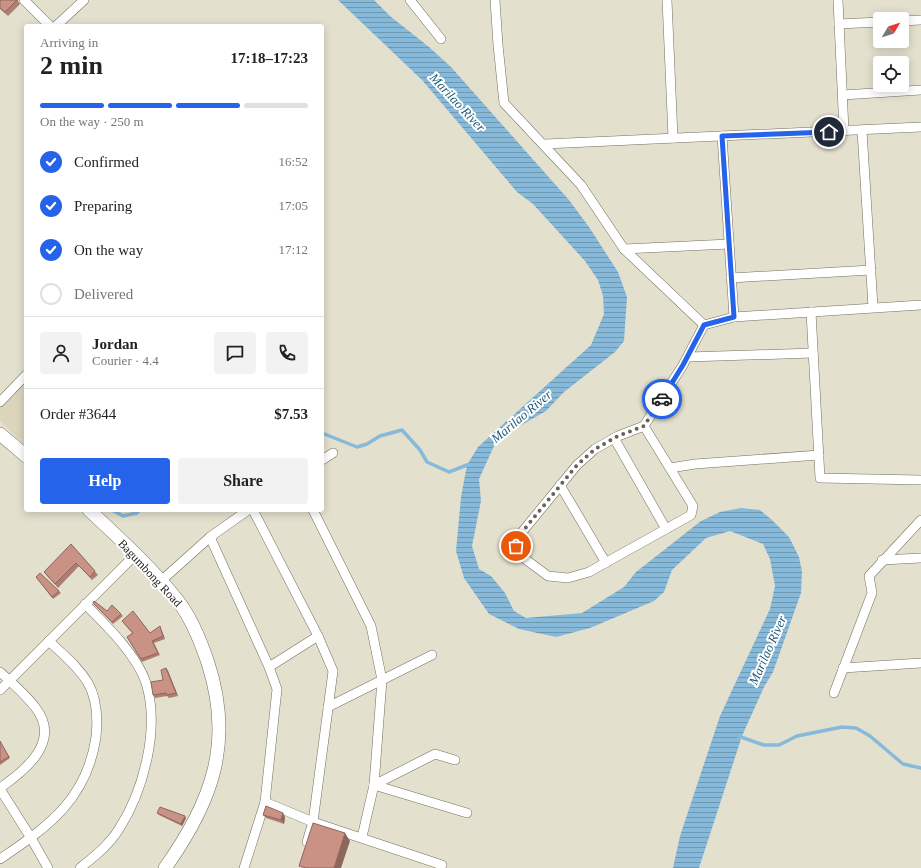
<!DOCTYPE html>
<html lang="en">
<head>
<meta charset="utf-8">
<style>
	body { margin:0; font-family:Georgia,serif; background:#f2f2f2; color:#222; height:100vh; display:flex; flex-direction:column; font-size:15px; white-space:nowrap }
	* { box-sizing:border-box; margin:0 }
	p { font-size:13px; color:#767676 }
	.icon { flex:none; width:22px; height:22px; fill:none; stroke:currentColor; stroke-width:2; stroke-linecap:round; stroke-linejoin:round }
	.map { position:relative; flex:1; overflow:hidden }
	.side { position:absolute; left:24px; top:24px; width:300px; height:488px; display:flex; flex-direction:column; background:#fff; border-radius:4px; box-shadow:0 2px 10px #0003 }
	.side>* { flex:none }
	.needle { width:26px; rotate:51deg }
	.tools { position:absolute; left:873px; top:12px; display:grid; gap:8px }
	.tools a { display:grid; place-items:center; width:36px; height:36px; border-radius:4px; background:#fff; box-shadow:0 2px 10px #0003; font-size:20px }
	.pin { position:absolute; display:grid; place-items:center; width:34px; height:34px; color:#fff; margin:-17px; border:2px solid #fff; border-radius:50%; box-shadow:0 1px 4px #0007 }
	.courier { position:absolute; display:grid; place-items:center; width:40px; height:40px; margin:-20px; border:3px solid #2563eb; border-radius:50%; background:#fff; color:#222; box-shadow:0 1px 5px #0007 }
	.headline em { font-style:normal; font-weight:700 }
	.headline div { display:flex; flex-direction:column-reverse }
	.headline { display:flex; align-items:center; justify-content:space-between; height:68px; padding:0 16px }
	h1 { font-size:26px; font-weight:700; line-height:30px }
	.bar { display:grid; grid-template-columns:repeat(4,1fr); gap:6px 4px; align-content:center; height:48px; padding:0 16px }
	.bar i { height:5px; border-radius:3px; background:#e0e0e0 }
	.bar .selected { background:#2563eb }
	.bar p { grid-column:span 4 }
	.line { display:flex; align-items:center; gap:10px; padding:0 16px; border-top:1px solid #e0e0e0 }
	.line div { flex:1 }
	.round { display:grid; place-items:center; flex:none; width:42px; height:42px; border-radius:4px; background:#f2f2f2 }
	ol { padding:0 16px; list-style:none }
	li { display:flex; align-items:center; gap:12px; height:44px }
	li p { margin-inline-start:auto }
	li .icon { padding:4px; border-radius:50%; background:#2563eb; color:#fff; stroke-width:4 }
	li:last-child { color:#767676 }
	li i { width:22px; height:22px; border:2px solid #e0e0e0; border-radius:50% }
	.action { display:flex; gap:8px; margin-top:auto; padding:8px 16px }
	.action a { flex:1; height:46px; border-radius:4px; background:#2563eb; color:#fff; font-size:16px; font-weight:700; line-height:46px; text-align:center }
	.action a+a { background:#f2f2f2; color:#222 }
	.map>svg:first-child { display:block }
	.built { fill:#dbd5bc }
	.water { fill:url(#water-rules) }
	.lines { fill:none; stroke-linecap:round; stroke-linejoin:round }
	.stream { stroke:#87bada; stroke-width:3.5 }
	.street-casing { stroke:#736f5f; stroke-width:10 }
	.secondary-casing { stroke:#736f5f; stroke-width:14 }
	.street { stroke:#fff; stroke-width:9 }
	.secondary { stroke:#fff; stroke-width:13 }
	.wall { fill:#ae7e72 }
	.shaded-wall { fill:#8d665d }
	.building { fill:#ca9285; stroke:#8d665d }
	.done { stroke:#676459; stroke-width:4; stroke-dasharray:0 7.2 }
	.route { stroke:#2563eb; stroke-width:5 }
	.labels { text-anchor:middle; stroke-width:4; stroke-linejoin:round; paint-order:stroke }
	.street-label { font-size:12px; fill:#23211a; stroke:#fff }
	.water-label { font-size:13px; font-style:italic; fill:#1c5879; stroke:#fff }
</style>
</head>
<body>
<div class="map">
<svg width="921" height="868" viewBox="0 0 921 868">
	<defs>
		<pattern id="water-rules" width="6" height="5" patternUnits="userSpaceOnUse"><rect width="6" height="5" fill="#87bada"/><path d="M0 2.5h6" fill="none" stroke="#6e97b0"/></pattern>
	</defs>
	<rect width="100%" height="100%" fill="#e4e0ce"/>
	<polygon class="built" points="26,381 26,447 0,420 0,407"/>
	<polygon class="water" points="338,0 374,0 390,16 429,47 451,67 569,200 589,227 618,272 627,297 624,341 615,352 564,392 546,411 506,434 494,446 479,479 481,501 472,546 479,569 491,576 505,593 514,611 526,618 582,613 624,587 636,572 701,521 720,512 741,508 760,510 772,520 789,537 799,557 802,572 801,593 773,672 764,687 742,736 699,868 673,868 680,836 720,716 770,609 775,586 770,559 763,544 730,531 706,538 672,570 664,592 654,601 590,628 556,637 519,629 489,614 464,578 456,551 461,497 467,465 478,447 591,345 604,314 603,296 598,280 585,261 533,204 517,192 422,80"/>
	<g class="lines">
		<g class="stream">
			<polyline points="322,433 357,447 367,444 380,436 402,430 420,450 427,462 449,472 467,465"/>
			<polyline points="112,510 123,516 137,513 139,510"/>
			<polyline points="738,736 764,745 779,745 797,736 842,727 856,728 870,736 903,764 921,768"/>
		</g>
		<g class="street-casing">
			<g id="street">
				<polyline points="24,0 50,26"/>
				<polyline points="410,0 441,39"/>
				<polyline points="495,0 498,45 504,103 581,185 624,249 704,325"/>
				<polyline points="667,0 673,138"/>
				<polyline points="838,0 844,131"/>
				<polyline points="902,21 921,20"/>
				<polyline points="839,24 880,22"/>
				<polyline points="56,26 84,0"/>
				<polyline points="843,95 921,90"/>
				<polyline points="862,131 873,307"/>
				<polyline points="722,136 734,317"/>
				<polyline points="545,144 921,127"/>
				<polyline points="624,249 729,244"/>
				<polyline points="731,278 871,270"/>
				<polyline points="811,312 820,478 921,480"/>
				<polyline points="704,325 734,317 921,305"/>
				<polyline points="688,357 813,353"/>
				<polyline points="0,402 26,375"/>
				<polyline points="644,426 693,506 691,515 589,572 568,578 548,576 529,562 519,554 516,546 518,537 577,465 595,449 618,436 644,426 683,365 704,325"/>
				<polyline points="614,438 666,529"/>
				<polyline points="322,460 333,453"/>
				<polyline points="670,468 695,464 819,455"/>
				<polyline points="560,485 606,563"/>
				<polyline points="253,510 318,636 333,671 313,822 307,842"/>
				<polyline points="313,510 371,626 382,680 374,785 362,837"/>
				<polyline points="210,537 269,667 277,689 265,802 244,868"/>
				<polyline points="882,560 921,558"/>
				<polyline points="161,581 210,537 248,510"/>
				<polyline points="269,667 318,636"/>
				<polyline points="843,668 921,663"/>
				<path d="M 0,672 C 12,683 25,694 35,707 C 62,741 26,770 0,788"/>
				<polyline points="0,690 135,555"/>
				<polyline points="834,693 872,593 869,576 921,520"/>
				<polyline points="328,707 432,655"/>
				<polyline points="374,785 467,813"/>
				<polyline points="374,785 435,754 455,760"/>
				<polyline points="0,789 31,838 48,868"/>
				<polyline points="265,802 313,822 442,865"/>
				<path d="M 0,859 C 49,826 87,799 96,737 C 98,718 97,699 88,683 C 78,666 62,654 49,641"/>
				<path d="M 80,868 C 94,857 109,845 119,829 C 144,790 160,728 146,683 C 137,655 106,625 85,604"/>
			</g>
		</g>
		<g class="secondary-casing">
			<g id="secondary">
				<polyline points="0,434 26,456"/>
				<path d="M 89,510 C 119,538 152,568 178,601 C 192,619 201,642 208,663 C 234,743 212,802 165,868"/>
			</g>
		</g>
		<use href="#street" class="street"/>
		<use href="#secondary" class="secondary"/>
	</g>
	<g class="wall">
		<polygon points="0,0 18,0 18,1 20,4 8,16 0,9"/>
		<polygon points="71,544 98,575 92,580 79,566 58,588 44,572"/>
		<polygon points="36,577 59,591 61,593 53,599"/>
		<polygon points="93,603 107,611 121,614 123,616 113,624"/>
		<polygon points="122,621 150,633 161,629 165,639 154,643 160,655 142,662 127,637 132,633"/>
		<polygon points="166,668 168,671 178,696 169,698 167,696 155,698 153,695 163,680"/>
		<polygon points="0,741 10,758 0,765"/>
		<polygon points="157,813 186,818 182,826 159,815"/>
		<polygon points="263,815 285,817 284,824 266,818"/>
	</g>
	<g class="shaded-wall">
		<polygon points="160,626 161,629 165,639 163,636"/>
		<polygon points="166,668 168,671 178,696 176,693"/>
		<polygon points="283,813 285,817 284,824 281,820"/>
		<polygon points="185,816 186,818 182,826 181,824"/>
		<polygon points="345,833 350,841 341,868 334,868"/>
	</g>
	<g class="building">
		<polygon points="0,0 17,0 5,12 0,8"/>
		<polygon points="26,379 26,384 24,381"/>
		<polygon points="71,544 95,571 90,577 76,563 55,584 44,572"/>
		<polygon points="40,573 59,591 52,597 36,577"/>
		<polygon points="94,601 107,611 112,605 121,614 112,622 93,603"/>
		<polygon points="133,611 150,633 160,626 163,636 152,641 158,653 141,659 127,637 133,633 122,621"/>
		<polygon points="166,668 176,693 167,695 166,693 153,695 151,682 163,680 161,670"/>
		<polygon points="0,741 9,757 0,762"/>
		<polygon points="266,806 283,813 281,820 263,815"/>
		<polygon points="160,807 185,816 181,824 157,813"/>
		<polygon points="313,823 345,833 334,868 306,868 299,866"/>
	</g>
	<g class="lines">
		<polyline class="done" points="516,546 518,537 577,465 595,449 618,436 644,426 662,399"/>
		<polyline class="route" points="662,399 683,365 704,325 734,317 722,136 829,132"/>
	</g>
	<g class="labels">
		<g class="street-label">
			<text transform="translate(150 573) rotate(47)" y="4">Bagumbong Road</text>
		</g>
		<g class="water-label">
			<text transform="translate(458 102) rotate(47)" y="5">Marilao River</text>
			<text transform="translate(521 416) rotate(-40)" y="5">Marilao River</text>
			<text transform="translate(767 650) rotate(-66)" y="5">Marilao River</text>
		</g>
	</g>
</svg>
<div class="tools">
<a><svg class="needle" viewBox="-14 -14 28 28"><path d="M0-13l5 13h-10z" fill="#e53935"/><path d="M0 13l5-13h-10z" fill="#767676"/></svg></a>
<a><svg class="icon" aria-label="locate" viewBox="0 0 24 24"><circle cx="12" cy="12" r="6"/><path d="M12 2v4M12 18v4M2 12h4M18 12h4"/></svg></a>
</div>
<div class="pin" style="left:516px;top:546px;background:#ea580c"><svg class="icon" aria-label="bag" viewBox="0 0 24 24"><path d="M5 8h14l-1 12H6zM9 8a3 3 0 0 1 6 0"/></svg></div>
<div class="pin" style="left:829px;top:132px;background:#1f2937"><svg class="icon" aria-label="home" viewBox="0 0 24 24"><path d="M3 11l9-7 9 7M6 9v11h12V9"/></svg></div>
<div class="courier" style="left:662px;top:399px"><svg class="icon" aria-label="car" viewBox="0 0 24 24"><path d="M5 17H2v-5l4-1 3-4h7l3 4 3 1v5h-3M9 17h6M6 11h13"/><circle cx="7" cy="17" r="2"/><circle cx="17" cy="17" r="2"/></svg></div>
<section class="side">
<div class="headline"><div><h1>2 min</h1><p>Arriving in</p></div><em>17:18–17:23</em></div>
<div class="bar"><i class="selected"></i><i class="selected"></i><i class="selected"></i><i></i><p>On the way · 250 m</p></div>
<ol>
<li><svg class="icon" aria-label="check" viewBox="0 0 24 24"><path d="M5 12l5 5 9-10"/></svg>Confirmed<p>16:52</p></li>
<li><svg class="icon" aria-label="check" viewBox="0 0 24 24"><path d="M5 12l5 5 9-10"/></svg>Preparing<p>17:05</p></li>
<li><svg class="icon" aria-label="check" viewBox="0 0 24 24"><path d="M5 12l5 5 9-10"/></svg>On the way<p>17:12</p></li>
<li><i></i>Delivered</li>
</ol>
<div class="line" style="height:72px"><a class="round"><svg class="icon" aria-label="person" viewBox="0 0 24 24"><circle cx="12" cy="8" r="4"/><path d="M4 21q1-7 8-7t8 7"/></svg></a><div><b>Jordan</b><p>Courier · 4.4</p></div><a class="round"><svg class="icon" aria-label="chat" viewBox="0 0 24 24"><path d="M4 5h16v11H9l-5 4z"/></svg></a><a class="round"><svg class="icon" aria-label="phone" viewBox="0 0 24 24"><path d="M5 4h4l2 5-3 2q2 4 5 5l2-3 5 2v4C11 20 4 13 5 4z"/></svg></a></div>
<div class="line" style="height:52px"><div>Order #3644</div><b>$7.53</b></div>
<div class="action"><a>Help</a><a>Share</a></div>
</section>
</div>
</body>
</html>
